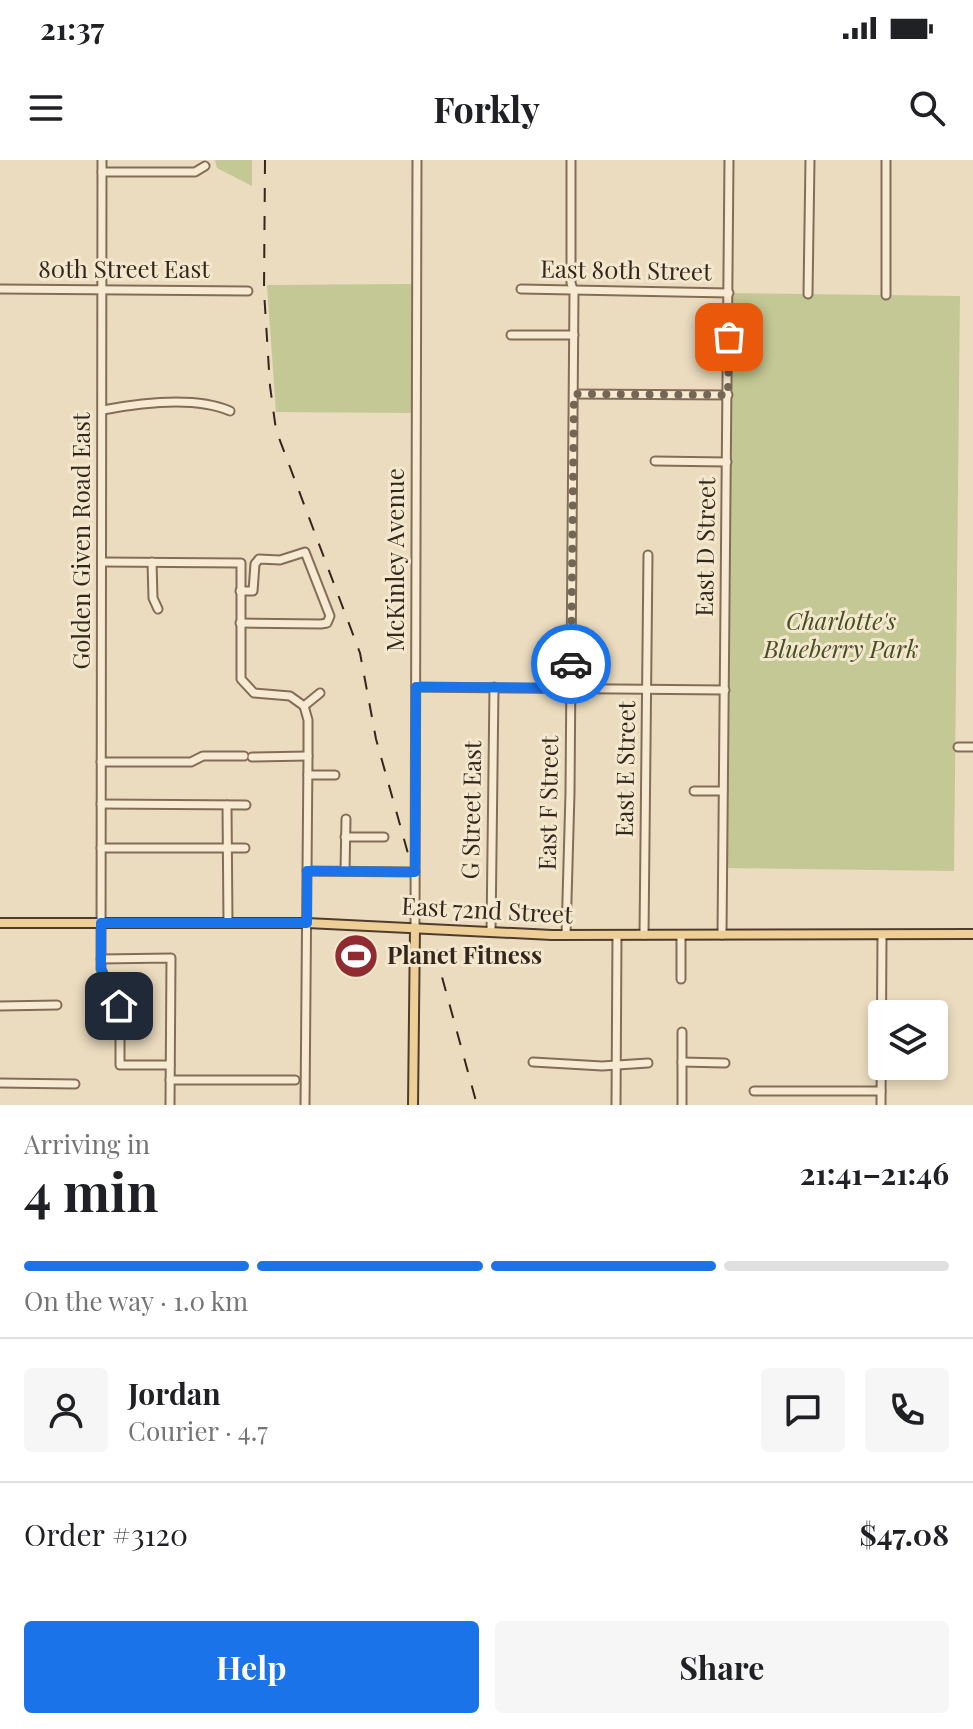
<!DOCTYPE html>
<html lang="en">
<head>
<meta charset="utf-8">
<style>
	body { margin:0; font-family:"Playfair Display",serif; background:#f6f6f6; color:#202124; height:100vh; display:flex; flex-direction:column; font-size:30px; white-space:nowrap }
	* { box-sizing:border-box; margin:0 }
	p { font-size:26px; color:#757577 }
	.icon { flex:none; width:44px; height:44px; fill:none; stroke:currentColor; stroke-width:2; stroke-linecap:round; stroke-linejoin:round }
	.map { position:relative; height:945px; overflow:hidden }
	.details { display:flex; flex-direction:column; background:#fff; flex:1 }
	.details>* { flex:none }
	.tools { position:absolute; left:868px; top:840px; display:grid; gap:16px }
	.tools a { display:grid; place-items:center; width:80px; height:80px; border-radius:8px; background:#fff; box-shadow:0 4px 12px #0003; font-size:40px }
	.pin { position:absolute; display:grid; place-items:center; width:68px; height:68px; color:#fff; margin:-34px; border-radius:16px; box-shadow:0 4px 12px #0006 }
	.courier { position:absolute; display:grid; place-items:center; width:80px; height:80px; margin:-40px; border:6px solid #1a73e8; border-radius:50%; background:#fff; color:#222; box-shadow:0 2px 10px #0007 }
	.headline em { font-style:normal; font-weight:700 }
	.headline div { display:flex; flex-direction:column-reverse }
	.headline { display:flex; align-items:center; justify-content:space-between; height:136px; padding:0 24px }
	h1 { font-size:52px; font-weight:700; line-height:60px }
	.bar { display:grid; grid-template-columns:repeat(4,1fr); gap:12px 8px; align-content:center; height:96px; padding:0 24px }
	.bar i { height:10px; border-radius:6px; background:#e0e0e0 }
	.bar .active { background:#1a73e8 }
	.bar p { grid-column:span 4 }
	.line { display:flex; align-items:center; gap:20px; padding:0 24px; border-top:2px solid #e0e0e0 }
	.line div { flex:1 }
	.round { display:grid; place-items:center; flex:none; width:84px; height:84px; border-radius:8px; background:#f6f6f6 }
	.button { display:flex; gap:16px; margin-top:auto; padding:16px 24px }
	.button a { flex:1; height:92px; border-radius:8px; background:#1a73e8; color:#fff; font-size:32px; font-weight:700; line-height:92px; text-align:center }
	.button a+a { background:#f6f6f6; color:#202124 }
	.status { display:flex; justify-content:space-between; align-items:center; height:56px; padding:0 40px; background:#fff; direction:ltr }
	.status svg { height:22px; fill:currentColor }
	header { display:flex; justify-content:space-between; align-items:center; height:104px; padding:0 24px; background:#fff; font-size:36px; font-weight:700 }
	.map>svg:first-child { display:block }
	.green { fill:#c4c894 }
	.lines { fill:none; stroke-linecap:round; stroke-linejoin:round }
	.minor-casing { stroke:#836d58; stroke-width:11 }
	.major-casing { stroke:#503c2d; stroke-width:12 }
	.minor { stroke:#f7ead2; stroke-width:7 }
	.major { stroke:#eecf98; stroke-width:8 }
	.rail { stroke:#33261c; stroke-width:2; stroke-dasharray:14 14; stroke-linecap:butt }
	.done { stroke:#736655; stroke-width:8; stroke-dasharray:0 14.4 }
	.route { stroke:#1a73e8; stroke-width:10 }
	.labels { text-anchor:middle; stroke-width:6; stroke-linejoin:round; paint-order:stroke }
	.street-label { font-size:24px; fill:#33261c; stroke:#f3e7ce }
	.park-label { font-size:24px; font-style:italic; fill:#464e24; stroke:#f3e7ce }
	.poi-label { font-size:24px; font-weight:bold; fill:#33261c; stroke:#f3e7ce; text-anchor:start }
</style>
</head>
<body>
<div class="status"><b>21:37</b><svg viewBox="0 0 49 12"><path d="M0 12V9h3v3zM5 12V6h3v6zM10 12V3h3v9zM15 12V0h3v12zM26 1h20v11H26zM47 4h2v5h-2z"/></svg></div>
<header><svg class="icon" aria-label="menu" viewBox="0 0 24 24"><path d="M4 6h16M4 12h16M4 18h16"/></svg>Forkly<svg class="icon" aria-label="search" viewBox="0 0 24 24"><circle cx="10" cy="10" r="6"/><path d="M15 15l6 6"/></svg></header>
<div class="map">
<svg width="973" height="945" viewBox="0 0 973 945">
	<rect width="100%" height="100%" fill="#ebdcbf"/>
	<g class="green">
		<polygon points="215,0 252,0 252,26 217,8"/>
		<polygon points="414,124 414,253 276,252 267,125"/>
		<polygon points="729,133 960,136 954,711 723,708"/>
	</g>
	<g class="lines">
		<g class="minor-casing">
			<g id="minor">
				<polyline points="102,0 101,809 120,850 120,905 170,905"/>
				<polyline points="886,0 886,135"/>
				<polyline points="102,12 195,12 205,6"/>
				<polyline points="0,129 248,131"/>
				<polyline points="521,129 729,133"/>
				<polyline points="808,134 810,0"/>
				<polyline points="511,175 574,175"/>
				<polyline points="574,234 728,235"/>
				<path d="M 103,250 C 140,243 195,236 230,251"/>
				<polyline points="655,301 727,302"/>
				<polyline points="102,402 241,403 241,519 254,533 290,536 304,546"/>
				<polyline points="152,402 153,438 158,449"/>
				<polyline points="240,463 321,464 327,463 330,456 305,392 280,400 259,399 255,404 253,431 240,431"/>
				<polyline points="416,527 725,530"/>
				<polyline points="304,546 308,560 308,596 305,945"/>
				<polyline points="304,546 320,533"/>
				<polyline points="958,587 973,587"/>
				<polyline points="252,597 308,596"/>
				<polyline points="101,602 191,602 203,596 244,596"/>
				<polyline points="308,615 335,615"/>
				<polyline points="694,631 723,631"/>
				<polyline points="101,644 246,645"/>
				<polyline points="227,645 228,763"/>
				<polyline points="345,677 384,677"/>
				<polyline points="101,688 245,688"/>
				<polyline points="307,711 415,712"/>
				<polyline points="345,711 346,659"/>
				<polyline points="415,767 417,0"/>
				<polyline points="491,772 494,527"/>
				<polyline points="566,775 570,633 574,132 571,123 571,0"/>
				<polyline points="644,775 648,395"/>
				<polyline points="722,775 729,0"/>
				<polyline points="101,799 171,798 170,945"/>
				<polyline points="681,819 681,775"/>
				<polyline points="0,846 57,845"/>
				<polyline points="533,902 602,906 648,903"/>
				<polyline points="682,902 725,903"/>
				<polyline points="170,920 295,920"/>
				<polyline points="0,923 75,924"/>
				<polyline points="754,931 881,931"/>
				<polyline points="616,945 617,775"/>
				<polyline points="682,945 682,872"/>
				<polyline points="881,945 882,775"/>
			</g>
		</g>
		<g class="major-casing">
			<g id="major">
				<polyline points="0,763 307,763 552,775 973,774"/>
				<polyline points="413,945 415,767"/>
			</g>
		</g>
		<use href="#minor" class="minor"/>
		<use href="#major" class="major"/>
		<g class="rail">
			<polyline points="265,0 264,131 270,226 276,270 360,493 376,579 414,715"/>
			<polyline points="437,790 442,817 477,945"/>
		</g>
	</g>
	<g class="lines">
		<polyline class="done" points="571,504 574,234 728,235 729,177"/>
		<polyline class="route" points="119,846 101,809 101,763 307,763 307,711 415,712 416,527 571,528 571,504"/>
	</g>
	<defs>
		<g id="stadium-disc" transform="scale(2.3)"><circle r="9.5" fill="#8f2b31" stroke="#f3e7ce"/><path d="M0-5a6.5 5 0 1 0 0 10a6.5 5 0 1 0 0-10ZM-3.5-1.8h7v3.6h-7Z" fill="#fff"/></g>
	</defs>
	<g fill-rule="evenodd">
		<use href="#stadium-disc" x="356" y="796"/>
	</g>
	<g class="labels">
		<g class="street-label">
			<text x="124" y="118">80th Street East</text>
			<text transform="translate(626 111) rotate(1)" y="8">East 80th Street</text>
			<text transform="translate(82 381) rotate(-90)" y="8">Golden Given Road East</text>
			<text transform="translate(706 387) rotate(-89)" y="8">East D Street</text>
			<text transform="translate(396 400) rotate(-90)" y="8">McKinley Avenue</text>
			<text transform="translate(626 609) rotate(-89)" y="8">East E Street</text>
			<text transform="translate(549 643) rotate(-89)" y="8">East F Street</text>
			<text transform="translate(472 650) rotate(-89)" y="8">G Street East</text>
			<text transform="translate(487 751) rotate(3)" y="8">East 72nd Street</text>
		</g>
		<g class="park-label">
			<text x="841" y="470">Charlotte's<tspan x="841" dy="28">Blueberry Park</tspan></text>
		</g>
		<g class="poi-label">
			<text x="387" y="804">Planet Fitness</text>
		</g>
	</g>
</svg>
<div class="tools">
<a><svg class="icon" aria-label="layers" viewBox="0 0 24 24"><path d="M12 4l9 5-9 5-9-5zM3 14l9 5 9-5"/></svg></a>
</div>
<div class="pin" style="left:729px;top:177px;background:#ea580c"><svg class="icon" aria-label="bag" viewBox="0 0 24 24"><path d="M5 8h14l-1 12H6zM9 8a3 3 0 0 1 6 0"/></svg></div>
<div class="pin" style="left:119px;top:846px;background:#1f2937"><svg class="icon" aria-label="home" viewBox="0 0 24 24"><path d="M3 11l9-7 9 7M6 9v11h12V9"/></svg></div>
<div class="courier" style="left:571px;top:504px"><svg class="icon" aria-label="car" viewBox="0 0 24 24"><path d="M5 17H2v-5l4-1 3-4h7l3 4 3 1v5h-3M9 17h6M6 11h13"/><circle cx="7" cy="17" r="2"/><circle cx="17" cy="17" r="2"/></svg></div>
</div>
<section class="details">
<div class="headline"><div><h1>4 min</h1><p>Arriving in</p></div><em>21:41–21:46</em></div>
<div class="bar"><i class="active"></i><i class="active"></i><i class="active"></i><i></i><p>On the way · 1.0 km</p></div>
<div class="line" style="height:144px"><a class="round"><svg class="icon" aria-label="person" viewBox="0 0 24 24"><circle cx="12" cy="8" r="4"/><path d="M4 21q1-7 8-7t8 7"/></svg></a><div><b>Jordan</b><p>Courier · 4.7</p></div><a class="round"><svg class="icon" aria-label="chat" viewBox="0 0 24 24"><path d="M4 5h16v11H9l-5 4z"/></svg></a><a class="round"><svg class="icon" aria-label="phone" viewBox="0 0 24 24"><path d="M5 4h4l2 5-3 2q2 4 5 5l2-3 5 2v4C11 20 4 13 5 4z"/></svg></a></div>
<div class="line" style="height:104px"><div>Order #3120</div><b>$47.08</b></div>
<div class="button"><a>Help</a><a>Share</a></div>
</section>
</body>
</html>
